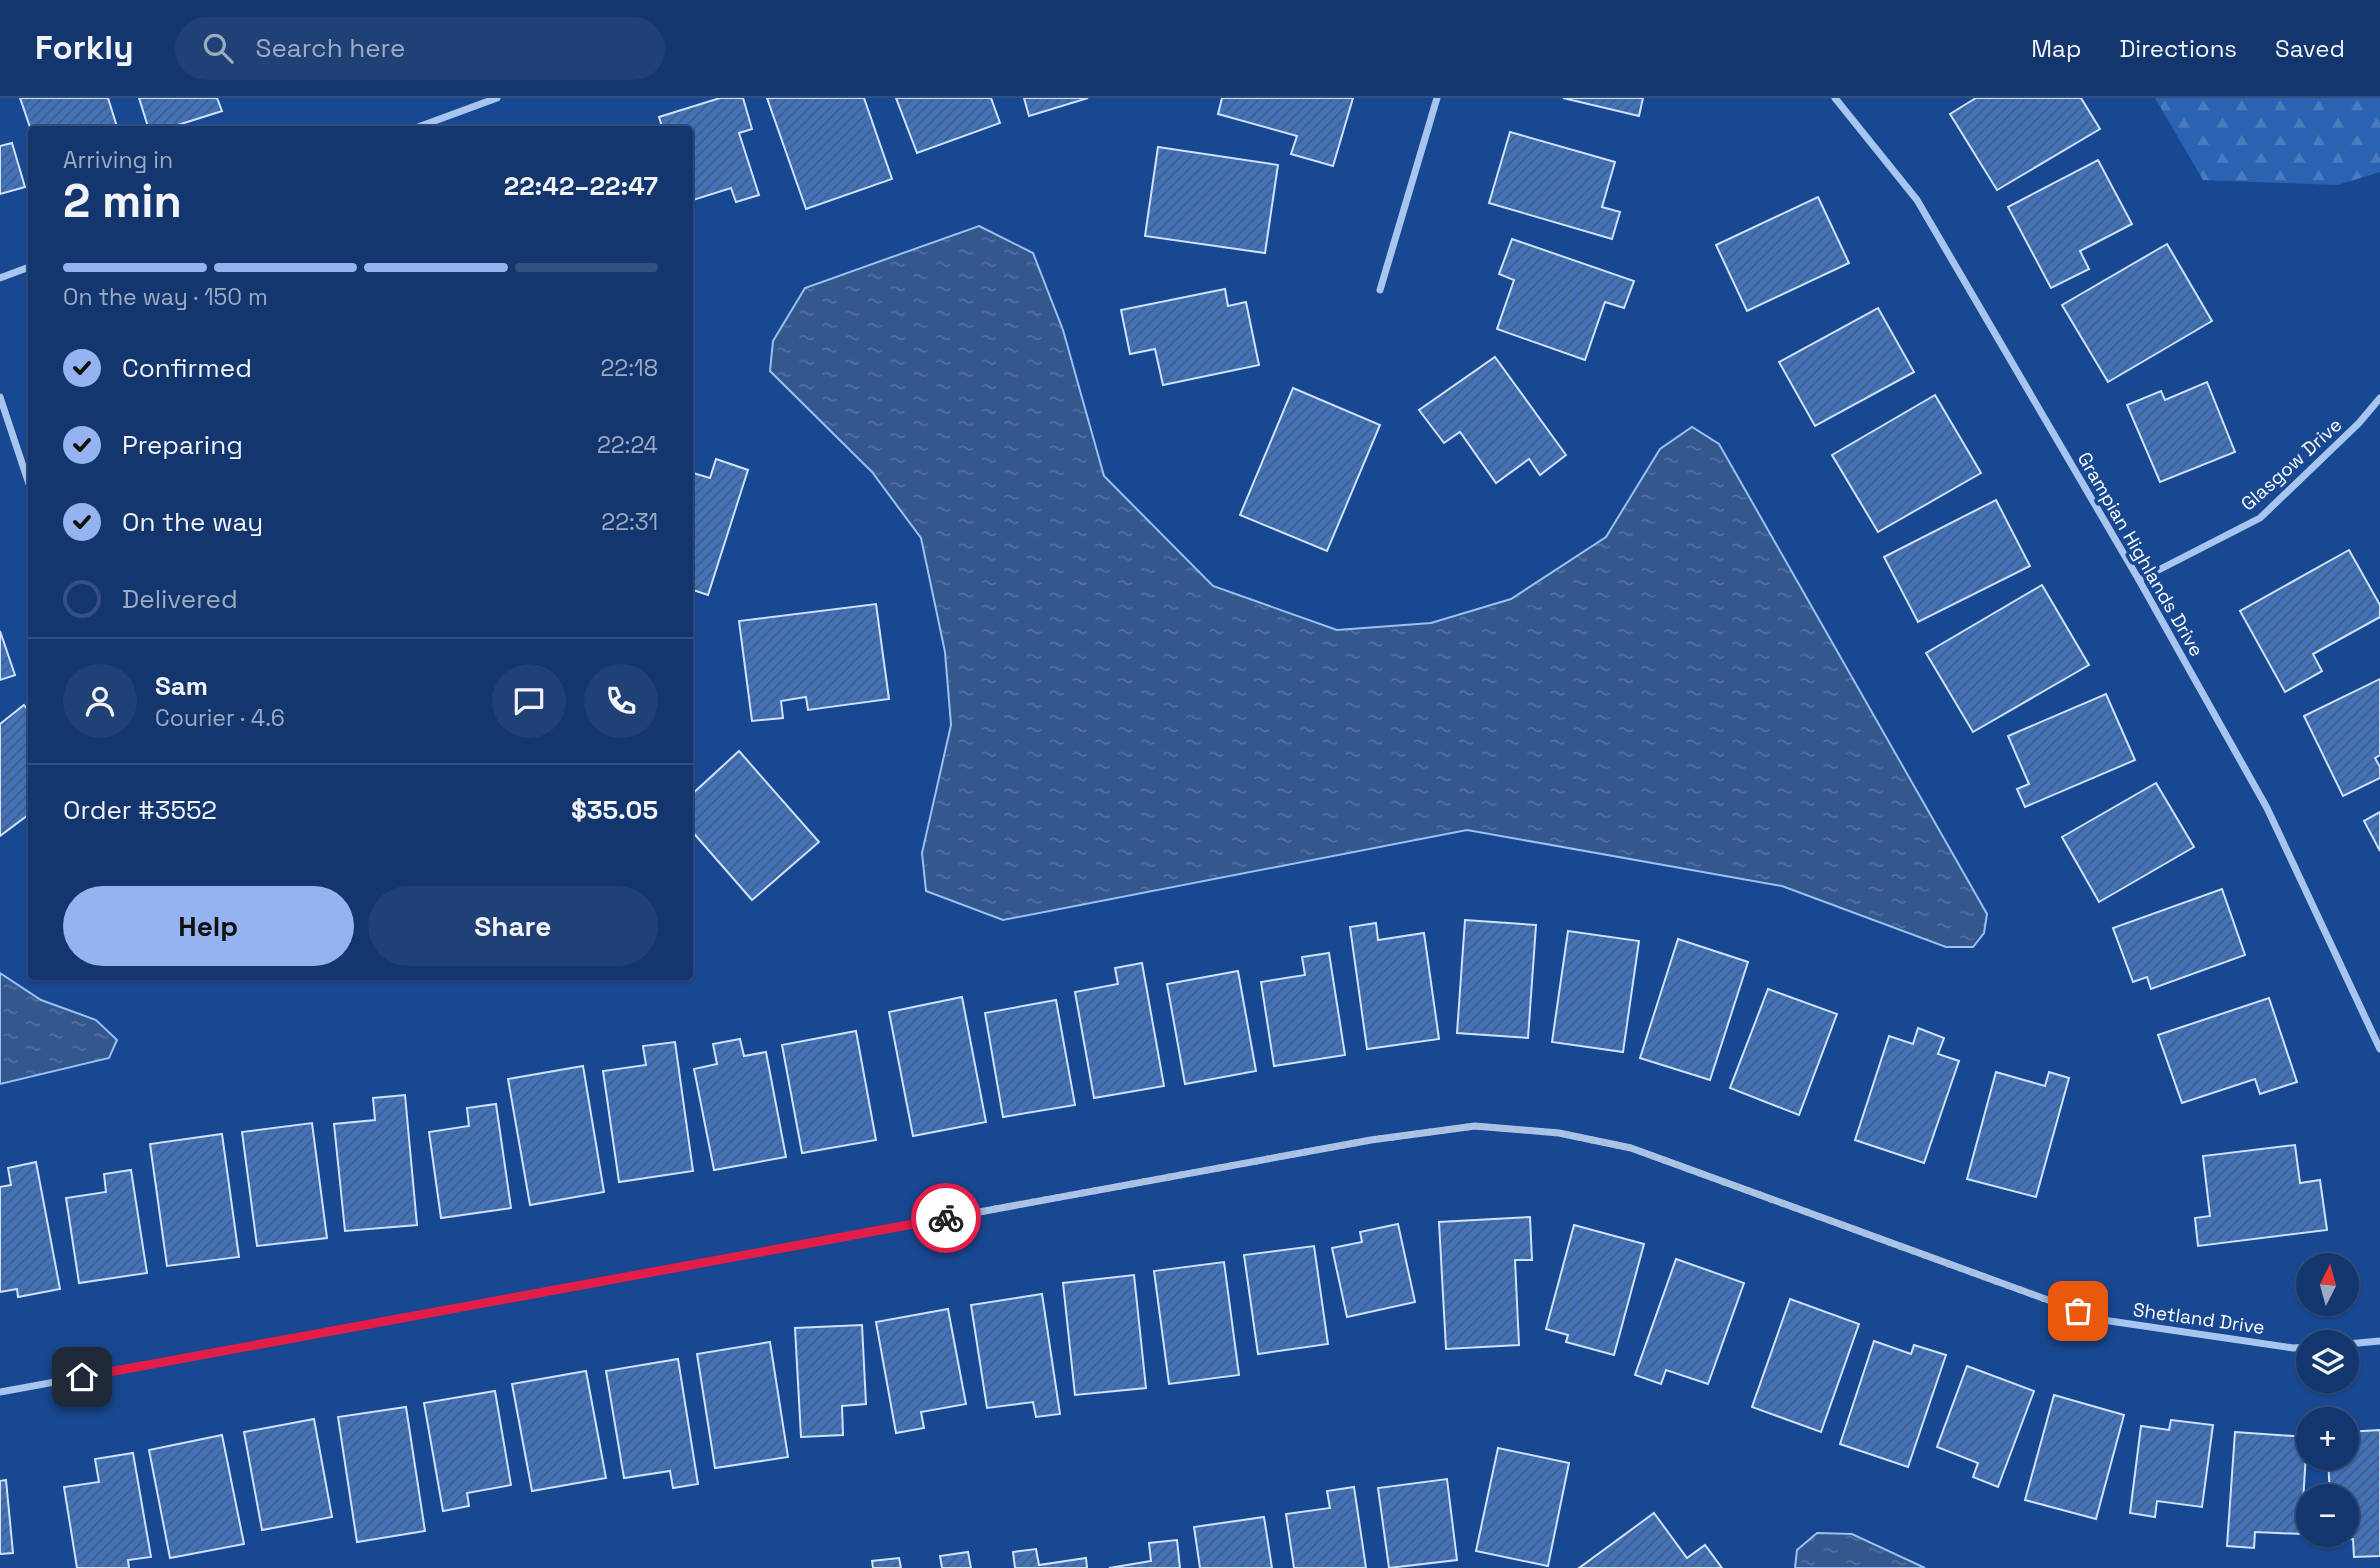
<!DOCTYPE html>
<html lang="en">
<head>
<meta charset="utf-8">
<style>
	body { margin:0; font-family:"Space Grotesk",sans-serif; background:#204176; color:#f1f3f6; height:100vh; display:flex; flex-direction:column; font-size:26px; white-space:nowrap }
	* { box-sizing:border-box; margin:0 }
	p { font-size:23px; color:#9dabc2 }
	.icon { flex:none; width:38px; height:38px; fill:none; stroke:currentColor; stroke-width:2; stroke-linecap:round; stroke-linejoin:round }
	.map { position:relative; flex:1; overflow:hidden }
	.side { position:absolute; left:28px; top:28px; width:665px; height:854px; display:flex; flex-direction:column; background:#13366e; border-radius:7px; box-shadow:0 2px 5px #0004,0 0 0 2px #325081 }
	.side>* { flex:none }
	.needle { width:46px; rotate:6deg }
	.fabs { position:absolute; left:2296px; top:1155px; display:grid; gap:14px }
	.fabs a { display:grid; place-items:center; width:63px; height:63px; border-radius:50%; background:#13366e; box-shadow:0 2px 5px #0004,0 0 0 2px #325081; font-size:35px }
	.pin { position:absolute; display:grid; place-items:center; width:60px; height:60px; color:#fff; margin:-30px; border-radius:14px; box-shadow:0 4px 10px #0006 }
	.courier { position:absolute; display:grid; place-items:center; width:70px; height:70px; margin:-35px; border:5px solid #e11d48; border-radius:50%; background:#fff; color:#222; box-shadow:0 2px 9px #0007 }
	.headline em { font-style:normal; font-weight:600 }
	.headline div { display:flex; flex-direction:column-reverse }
	.headline { display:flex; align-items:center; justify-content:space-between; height:119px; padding:0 35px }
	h1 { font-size:46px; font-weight:600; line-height:52px }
	.bar { display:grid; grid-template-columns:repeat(4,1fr); gap:10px 7px; align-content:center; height:84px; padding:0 35px }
	.bar i { height:9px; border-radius:5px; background:#325081 }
	.bar .selected { background:#95b2f1 }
	.bar p { grid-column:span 4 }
	.line { display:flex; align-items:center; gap:18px; padding:0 35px; border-top:2px solid #325081 }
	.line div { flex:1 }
	.round { display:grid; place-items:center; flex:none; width:74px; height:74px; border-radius:37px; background:#204176 }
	ol { padding:0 35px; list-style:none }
	li { display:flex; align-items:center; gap:21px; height:77px }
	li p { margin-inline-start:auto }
	li .icon { padding:7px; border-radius:50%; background:#95b2f1; color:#111; stroke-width:4 }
	li:last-child { color:#9dabc2 }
	li i { width:38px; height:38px; border:4px solid #325081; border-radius:50% }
	.cta { display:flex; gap:14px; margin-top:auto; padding:14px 35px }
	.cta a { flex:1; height:80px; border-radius:42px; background:#95b2f1; color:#111; font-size:28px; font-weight:600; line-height:80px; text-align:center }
	.cta a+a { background:#204176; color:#f1f3f6 }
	header { display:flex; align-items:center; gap:42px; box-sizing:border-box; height:98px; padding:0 35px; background:#13366e; border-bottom:2px solid #325081 }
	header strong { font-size:33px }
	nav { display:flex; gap:38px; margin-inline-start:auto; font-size:24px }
	.search { width:490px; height:63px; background:#204176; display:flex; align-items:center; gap:18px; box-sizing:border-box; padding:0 24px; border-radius:38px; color:#9dabc2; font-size:26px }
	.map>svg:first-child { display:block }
	.forest { fill:url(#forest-firs) }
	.water { fill:url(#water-ripples); stroke:#9bc0f2; stroke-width:2 }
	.building { fill:url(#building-hatch); stroke:#cfe1fb; stroke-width:2 }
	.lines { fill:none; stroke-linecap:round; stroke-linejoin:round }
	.street { stroke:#a8c5f0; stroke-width:7 }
	.done { stroke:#aebfd9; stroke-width:7; stroke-dasharray:0 12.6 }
	.route { stroke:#e11d48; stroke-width:9 }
	.labels { text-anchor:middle; stroke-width:7; stroke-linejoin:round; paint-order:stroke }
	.street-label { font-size:19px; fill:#fff; stroke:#194892 }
</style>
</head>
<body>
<header>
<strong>Forkly</strong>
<div class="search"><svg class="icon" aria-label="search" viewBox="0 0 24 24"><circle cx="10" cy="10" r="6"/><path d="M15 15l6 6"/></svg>Search here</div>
<nav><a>Map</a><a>Directions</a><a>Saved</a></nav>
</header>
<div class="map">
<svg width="2380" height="1470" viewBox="0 0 2380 1470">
	<defs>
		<pattern id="forest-firs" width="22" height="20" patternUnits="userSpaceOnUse" patternTransform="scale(1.75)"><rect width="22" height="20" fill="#2b62b1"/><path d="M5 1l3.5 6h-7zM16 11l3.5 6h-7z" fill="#4b7abd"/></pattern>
		<pattern id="water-ripples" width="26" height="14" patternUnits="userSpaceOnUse" patternTransform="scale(1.75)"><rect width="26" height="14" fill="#34578e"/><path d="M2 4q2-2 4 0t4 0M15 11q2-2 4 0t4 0" fill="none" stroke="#52709f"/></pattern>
		<pattern id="building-hatch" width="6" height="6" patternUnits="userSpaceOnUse" patternTransform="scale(1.75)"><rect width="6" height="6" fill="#4172ba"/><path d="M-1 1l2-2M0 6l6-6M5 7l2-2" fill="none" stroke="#475d7e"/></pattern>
	</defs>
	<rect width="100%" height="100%" fill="#194892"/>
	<polygon class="forest" points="2155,0 2380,0 2380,74 2338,87 2203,82"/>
	<g class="water">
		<polygon points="979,128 1033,155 1063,232 1104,378 1213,488 1337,532 1431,525 1511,501 1606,439 1660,351 1692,329 1719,346 1987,816 1984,835 1973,849 1946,849 1782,788 1467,732 1003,822 926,793 922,755 951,627 945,554 921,440 872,374 770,273 773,243 805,190"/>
		<polygon points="0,875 41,902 96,922 117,942 109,960 0,986"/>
		<polygon points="1817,1435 1852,1436 1925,1470 1795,1470 1797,1452"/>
	</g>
	<g class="building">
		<polygon points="20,0 108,0 118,32 32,32 32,35"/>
		<polygon points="139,0 217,0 222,13 162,32 149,32"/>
		<polygon points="720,0 743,0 752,31 739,35 759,97 736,104 731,90 690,103 690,32 663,32 659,19"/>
		<polygon points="767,0 864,0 892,81 806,111"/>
		<polygon points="896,0 991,0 1000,25 917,55"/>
		<polygon points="1024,0 1088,0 1029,18"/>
		<polygon points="1222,0 1353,0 1333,68 1291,56 1297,38 1218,16"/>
		<polygon points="1563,0 1643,0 1639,18"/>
		<polygon points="1976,0 2081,0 2100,31 1997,92 1950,16"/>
		<polygon points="1510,34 1615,64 1602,109 1620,114 1612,141 1489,105"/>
		<polygon points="12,45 25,89 0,96 0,48"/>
		<polygon points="1158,49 1278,67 1265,155 1145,138"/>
		<polygon points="2098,62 2132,126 2080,153 2089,171 2051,190 2008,109"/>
		<polygon points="1818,99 1849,165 1747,213 1716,147"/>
		<polygon points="1512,141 1634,183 1624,210 1605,204 1585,262 1497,231 1514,182 1499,176"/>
		<polygon points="2167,146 2212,223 2108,284 2062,207"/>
		<polygon points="1225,191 1228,208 1246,204 1259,267 1163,287 1155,251 1130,256 1121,212"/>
		<polygon points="1878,210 1914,274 1815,328 1779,264"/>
		<polygon points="1495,259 1566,357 1540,377 1529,361 1496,385 1460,334 1444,345 1419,312"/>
		<polygon points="2207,284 2235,354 2160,384 2127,307 2161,293 2165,302"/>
		<polygon points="1293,290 1380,327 1327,453 1240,417"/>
		<polygon points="1935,297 1981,375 1878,434 1832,357"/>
		<polygon points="716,361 748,372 708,497 690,491 690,374 710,380"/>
		<polygon points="1996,402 2030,468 1918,524 1884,459"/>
		<polygon points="2349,452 2380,507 2380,519 2313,556 2322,573 2285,594 2240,513"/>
		<polygon points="2042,487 2089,567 1973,634 1926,555"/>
		<polygon points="876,506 889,601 808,612 806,599 781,603 783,620 752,623 739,523"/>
		<polygon points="0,533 15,577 0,582"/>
		<polygon points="2380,581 2380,657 2375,660 2380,669 2380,680 2343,698 2304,618"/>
		<polygon points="2106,596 2135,662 2025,709 2017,691 2029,686 2008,638"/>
		<polygon points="24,607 32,617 32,714 0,738 0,626"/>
		<polygon points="739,653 819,744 752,802 690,731 690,698"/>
		<polygon points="2156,685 2194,749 2099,804 2062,739"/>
		<polygon points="2380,714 2380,753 2364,723"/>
		<polygon points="2222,791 2245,857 2151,891 2147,879 2133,884 2113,830"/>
		<polygon points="1465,822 1536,827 1528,940 1457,935"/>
		<polygon points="1376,825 1378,842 1424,835 1439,941 1367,951 1350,829"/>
		<polygon points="1568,833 1639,843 1623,954 1552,944"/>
		<polygon points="1678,841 1748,864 1710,982 1640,960"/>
		<polygon points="1329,855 1345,957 1274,968 1261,884 1305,877 1302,859"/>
		<polygon points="1142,865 1164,988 1094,1000 1075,894 1118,886 1115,870"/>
		<polygon points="1238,873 1256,973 1185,986 1167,886"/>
		<polygon points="1768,891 1837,916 1799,1017 1730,990"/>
		<polygon points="962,899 986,1024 913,1038 889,914"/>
		<polygon points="2269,900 2297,984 2260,996 2255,981 2182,1005 2158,937"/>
		<polygon points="1056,902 1075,1007 1003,1019 985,915"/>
		<polygon points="1918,930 1944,940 1938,956 1959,963 1924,1065 1855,1042 1889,938 1913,946"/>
		<polygon points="856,933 876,1042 802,1055 782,947"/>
		<polygon points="740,941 744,958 766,954 786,1059 714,1072 694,971 717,966 713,946"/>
		<polygon points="675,944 693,1073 619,1084 603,973 646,967 643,948"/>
		<polygon points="583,968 604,1094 530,1107 508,981"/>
		<polygon points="1996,974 2045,988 2049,974 2069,980 2036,1099 1967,1081"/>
		<polygon points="405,997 417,1127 345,1133 334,1026 375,1022 373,1000"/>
		<polygon points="496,1006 511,1110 441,1120 429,1034 469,1028 467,1010"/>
		<polygon points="312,1025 327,1140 257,1148 242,1034"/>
		<polygon points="222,1036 239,1159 167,1168 150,1046"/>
		<polygon points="2295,1047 2300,1085 2320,1082 2327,1132 2198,1148 2195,1120 2210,1118 2203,1058"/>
		<polygon points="36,1064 60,1191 18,1199 17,1191 0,1194 0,1089 11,1087 8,1070"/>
		<polygon points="131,1072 147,1175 79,1185 66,1100 106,1094 104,1076"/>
		<polygon points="1530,1119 1532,1162 1515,1162 1519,1247 1446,1251 1439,1124"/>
		<polygon points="1398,1126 1415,1204 1347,1219 1332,1150 1362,1144 1360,1134"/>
		<polygon points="1574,1127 1644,1146 1614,1257 1566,1244 1568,1237 1546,1231"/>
		<polygon points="1314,1148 1328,1246 1258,1256 1244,1157"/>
		<polygon points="1676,1161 1744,1185 1708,1286 1666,1272 1661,1286 1635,1277"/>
		<polygon points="1224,1164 1239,1277 1169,1286 1154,1173"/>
		<polygon points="1134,1177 1146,1290 1075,1297 1063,1185"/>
		<polygon points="1042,1196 1060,1316 1036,1319 1033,1304 987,1310 971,1207"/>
		<polygon points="1790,1201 1859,1226 1821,1334 1752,1309"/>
		<polygon points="948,1211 966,1306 921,1314 924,1330 896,1335 876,1224"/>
		<polygon points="862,1227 866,1306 842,1308 843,1337 801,1339 795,1230"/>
		<polygon points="1874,1243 1911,1256 1914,1247 1946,1257 1908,1369 1840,1346"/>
		<polygon points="770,1244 788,1359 715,1370 697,1256"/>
		<polygon points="678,1261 698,1386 673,1390 670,1373 624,1380 606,1273"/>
		<polygon points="1967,1268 2034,1293 1998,1389 1973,1379 1978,1365 1937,1349"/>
		<polygon points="586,1273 606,1380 532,1393 512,1286"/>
		<polygon points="495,1293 511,1387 467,1395 469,1408 443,1413 424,1305"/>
		<polygon points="2054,1297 2124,1317 2096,1421 2025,1402"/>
		<polygon points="406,1309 425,1433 357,1444 338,1319"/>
		<polygon points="314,1321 332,1419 262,1432 244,1334"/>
		<polygon points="2171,1322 2213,1327 2202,1409 2157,1403 2155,1419 2130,1415 2141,1328 2169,1332"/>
		<polygon points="2380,1332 2380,1458 2354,1459 2353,1441 2332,1443 2332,1437 2347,1437 2347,1398 2330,1398 2328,1360 2347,1360 2347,1334"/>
		<polygon points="2235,1334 2307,1339 2301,1436 2255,1434 2254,1450 2227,1448"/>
		<polygon points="222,1337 244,1446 170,1460 149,1352"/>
		<polygon points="1498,1350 1569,1365 1548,1468 1476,1453"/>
		<polygon points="133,1355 151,1459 128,1462 129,1470 77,1470 64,1389 99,1384 95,1361"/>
		<polygon points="1447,1381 1457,1462 1389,1470 1378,1390"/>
		<polygon points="6,1382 13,1455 0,1456 0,1383"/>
		<polygon points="1354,1389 1366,1470 1294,1470 1286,1416 1330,1410 1327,1393"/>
		<polygon points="1654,1415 1687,1460 1705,1447 1722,1470 1579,1470"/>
		<polygon points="1264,1419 1272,1470 1200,1470 1194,1429"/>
		<polygon points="1177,1442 1180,1470 1109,1470 1151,1463 1149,1445"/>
		<polygon points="1036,1451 1039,1467 1086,1460 1087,1470 1015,1470 1013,1454"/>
		<polygon points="968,1454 971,1470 942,1470 940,1458"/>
		<polygon points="899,1460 901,1470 873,1470 872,1463"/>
	</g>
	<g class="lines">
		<g class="street">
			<polyline points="1835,0 1917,102 2139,482 2267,710 2380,951"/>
			<polyline points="410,32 497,0"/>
			<polyline points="0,180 32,168"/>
			<polyline points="1380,192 1437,0"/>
			<polyline points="0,299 32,395"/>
			<polyline points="2139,482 2260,420 2359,325 2380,300"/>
			<polyline points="2347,1246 2380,1243"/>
			<polyline points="0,1294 1371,1042 1475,1028 1559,1035 1631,1050 2103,1222 2293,1250 2308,1249"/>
		</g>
	</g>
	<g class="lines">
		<polyline class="done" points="946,1120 1371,1042 1475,1028 1559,1035 1631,1050 2078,1213"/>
		<polyline class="route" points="82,1279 946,1120"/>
	</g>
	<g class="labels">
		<g class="street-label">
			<text transform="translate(2291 366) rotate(-42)" y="7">Glasgow Drive</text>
			<text transform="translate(2141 456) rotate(60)" y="7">Grampian Highlands Drive</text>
			<text transform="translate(2199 1220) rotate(8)" y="7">Shetland Drive</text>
		</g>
	</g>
</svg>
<div class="fabs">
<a><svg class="needle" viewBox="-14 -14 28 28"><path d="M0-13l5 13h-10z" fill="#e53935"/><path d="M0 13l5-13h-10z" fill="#9dabc2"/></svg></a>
<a><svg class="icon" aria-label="layers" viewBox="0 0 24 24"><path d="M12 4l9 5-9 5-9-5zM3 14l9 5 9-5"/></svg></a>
<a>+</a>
<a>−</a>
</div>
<div class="pin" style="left:2078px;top:1213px;background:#ea580c"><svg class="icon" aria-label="bag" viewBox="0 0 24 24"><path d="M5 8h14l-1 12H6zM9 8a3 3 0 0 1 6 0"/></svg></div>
<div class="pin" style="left:82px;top:1279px;background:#1f2937"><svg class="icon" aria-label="home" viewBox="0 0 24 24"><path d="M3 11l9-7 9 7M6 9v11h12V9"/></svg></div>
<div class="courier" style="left:946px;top:1120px"><svg class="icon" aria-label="bike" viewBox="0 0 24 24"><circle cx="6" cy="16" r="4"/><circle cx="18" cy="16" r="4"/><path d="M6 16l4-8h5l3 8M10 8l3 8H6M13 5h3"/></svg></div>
<section class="side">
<div class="headline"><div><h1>2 min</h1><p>Arriving in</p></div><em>22:42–22:47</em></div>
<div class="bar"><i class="selected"></i><i class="selected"></i><i class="selected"></i><i></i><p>On the way · 150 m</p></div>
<ol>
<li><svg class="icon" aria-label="check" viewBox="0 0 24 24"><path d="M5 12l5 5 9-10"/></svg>Confirmed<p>22:18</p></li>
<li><svg class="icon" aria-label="check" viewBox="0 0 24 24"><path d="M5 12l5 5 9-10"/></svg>Preparing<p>22:24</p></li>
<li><svg class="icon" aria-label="check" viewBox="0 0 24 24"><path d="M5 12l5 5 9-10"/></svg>On the way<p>22:31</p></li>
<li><i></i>Delivered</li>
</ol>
<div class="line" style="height:126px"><a class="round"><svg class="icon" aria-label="person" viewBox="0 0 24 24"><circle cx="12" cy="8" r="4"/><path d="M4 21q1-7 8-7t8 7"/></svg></a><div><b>Sam</b><p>Courier · 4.6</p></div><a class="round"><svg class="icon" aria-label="chat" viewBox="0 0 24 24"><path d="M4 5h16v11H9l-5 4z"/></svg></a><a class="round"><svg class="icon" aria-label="phone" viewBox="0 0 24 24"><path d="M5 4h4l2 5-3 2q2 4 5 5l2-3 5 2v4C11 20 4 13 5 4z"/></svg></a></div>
<div class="line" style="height:91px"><div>Order #3552</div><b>$35.05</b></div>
<div class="cta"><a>Help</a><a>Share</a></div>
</section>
</div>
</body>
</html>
